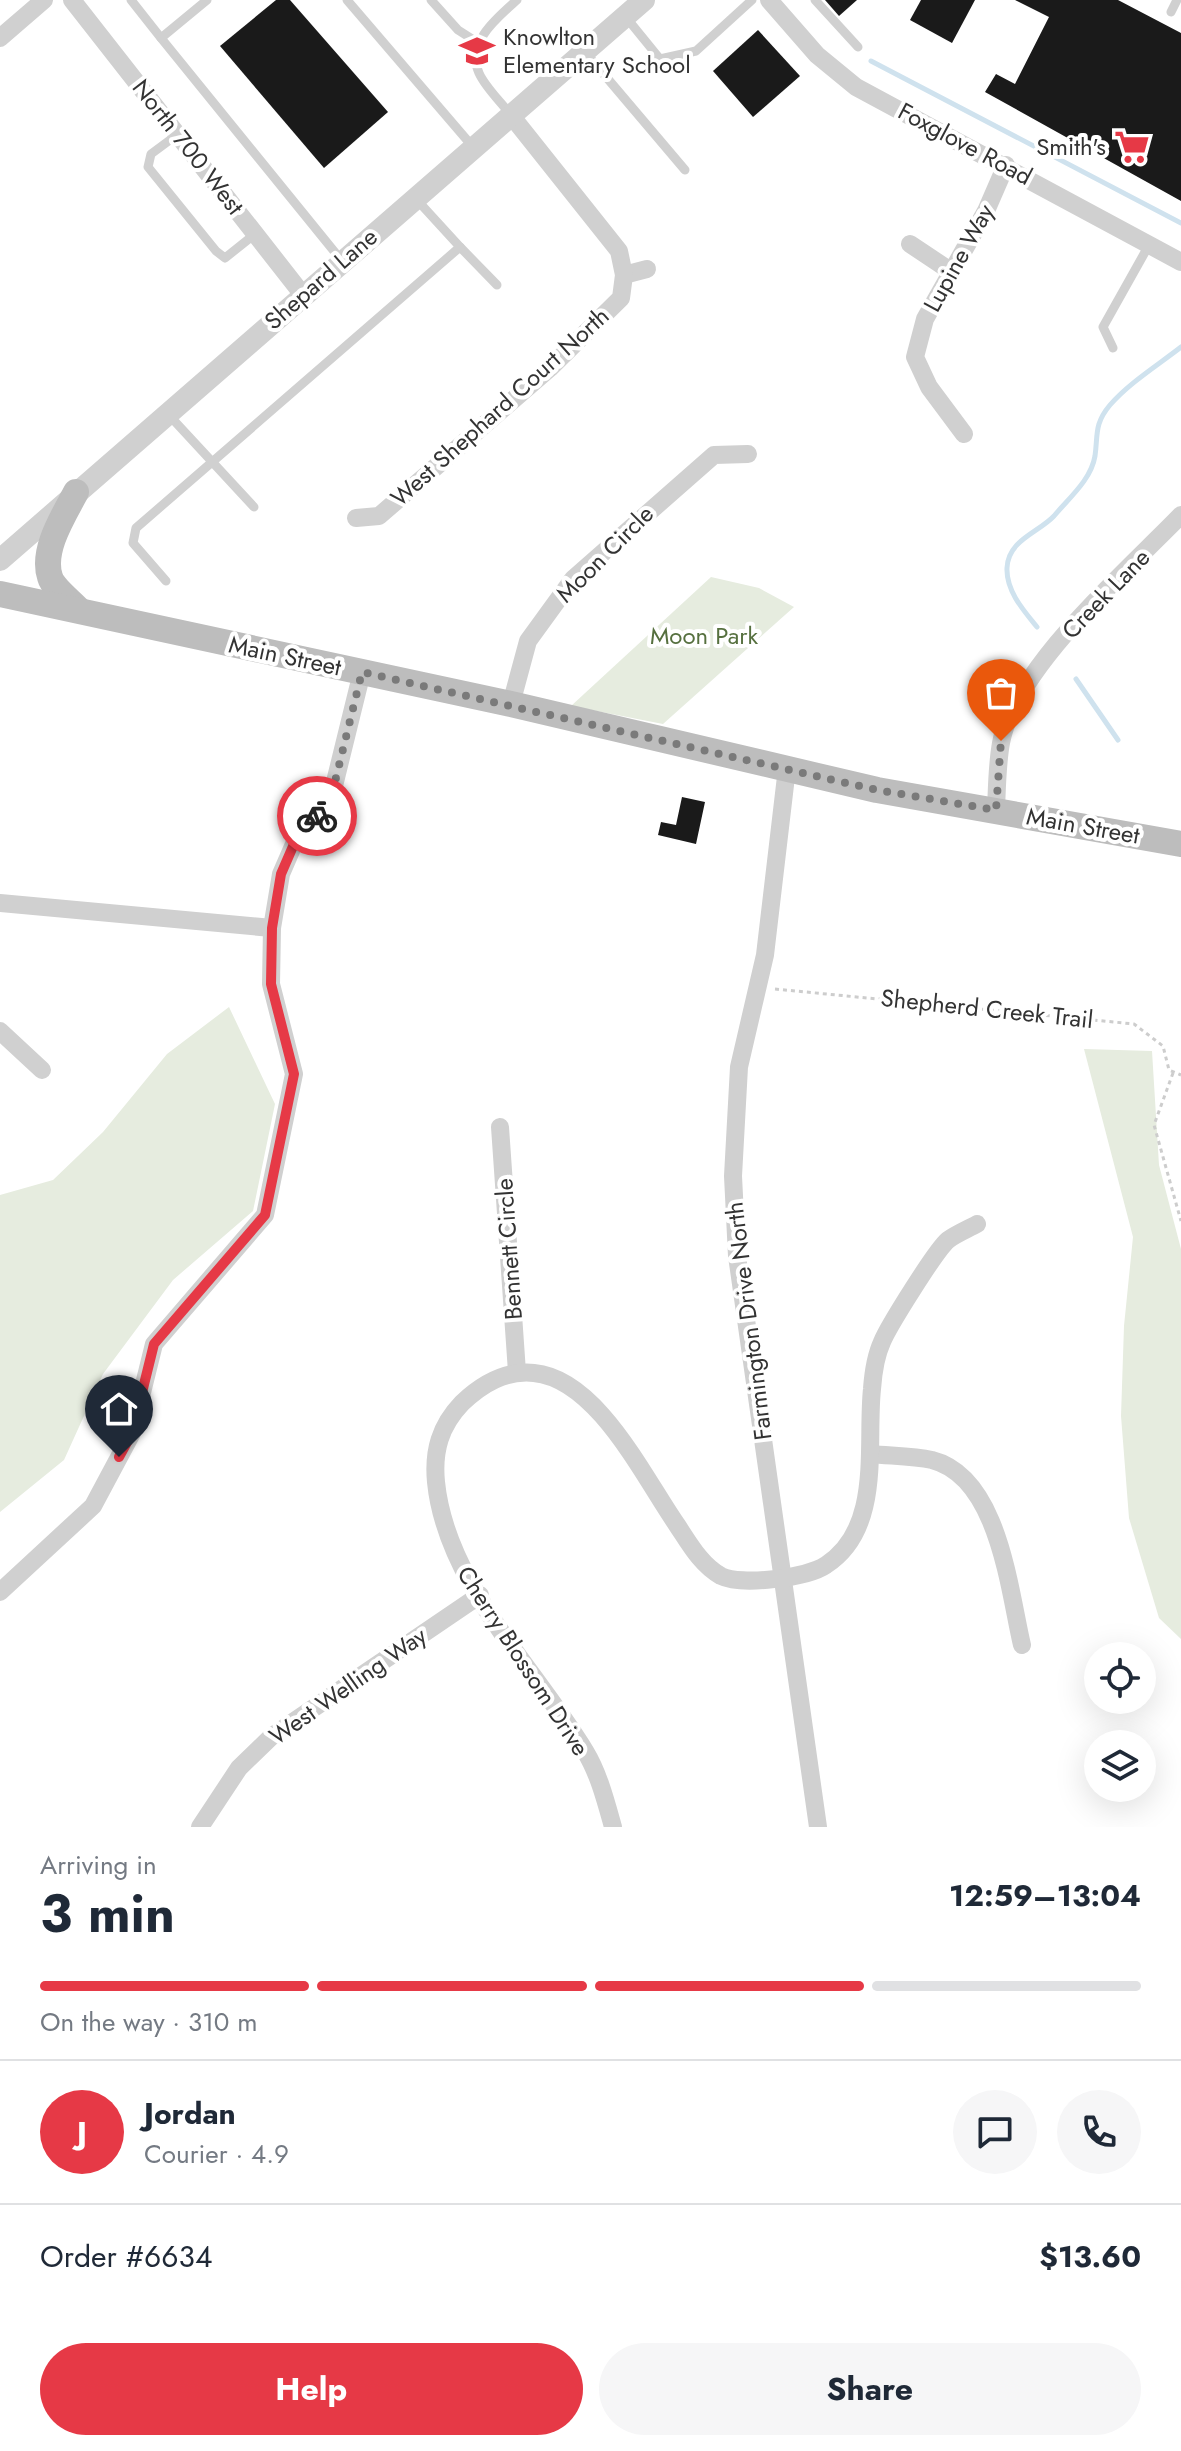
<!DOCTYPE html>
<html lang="en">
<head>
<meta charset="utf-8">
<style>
	body { margin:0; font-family:Jost,sans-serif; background:#f6f6f7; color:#1f2937; height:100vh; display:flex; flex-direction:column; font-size:30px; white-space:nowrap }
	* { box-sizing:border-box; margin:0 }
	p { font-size:26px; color:#747a83 }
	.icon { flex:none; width:44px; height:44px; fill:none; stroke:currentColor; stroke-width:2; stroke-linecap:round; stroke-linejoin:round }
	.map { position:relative; height:1827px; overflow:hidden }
	.side { display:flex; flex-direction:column; background:#fff; flex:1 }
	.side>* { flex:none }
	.controls { position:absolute; left:1084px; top:1642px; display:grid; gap:16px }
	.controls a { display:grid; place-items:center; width:72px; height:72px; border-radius:50%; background:#fff; box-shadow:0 8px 32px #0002; font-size:40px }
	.pin { position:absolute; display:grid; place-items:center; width:68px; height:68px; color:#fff; margin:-82px -34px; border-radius:50% 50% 50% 0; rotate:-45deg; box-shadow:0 0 8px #0007 }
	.pin .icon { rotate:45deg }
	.courier { position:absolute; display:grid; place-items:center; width:80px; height:80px; margin:-40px; border:6px solid #e63946; border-radius:50%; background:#fff; color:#222; box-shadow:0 2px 10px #0007 }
	.overview em { font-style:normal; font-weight:700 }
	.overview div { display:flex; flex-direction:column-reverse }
	.overview { display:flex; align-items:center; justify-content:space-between; height:136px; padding:0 40px }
	h1 { font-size:52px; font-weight:700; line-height:60px }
	.bar { display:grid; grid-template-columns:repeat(4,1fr); gap:12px 8px; align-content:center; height:96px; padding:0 40px }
	.bar i { height:10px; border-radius:6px; background:#e0e1e3 }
	.bar .on { background:#e63946 }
	.bar p { grid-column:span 4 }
	.line { display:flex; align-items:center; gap:20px; padding:0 40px; border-top:2px solid #e0e1e3 }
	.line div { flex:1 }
	.round { display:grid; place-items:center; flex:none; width:84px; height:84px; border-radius:42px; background:#f6f6f7 }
	.action { display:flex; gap:16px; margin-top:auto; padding:16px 40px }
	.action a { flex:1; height:92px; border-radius:48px; background:#e63946; color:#fff; font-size:32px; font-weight:700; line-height:92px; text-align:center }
	.action a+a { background:#f6f6f7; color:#1f2937 }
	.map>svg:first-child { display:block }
	.green { fill:#e6ecdf }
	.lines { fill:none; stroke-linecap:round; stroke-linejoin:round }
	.stream { stroke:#cfe2ee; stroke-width:5 }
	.building { fill:#1a1a1a }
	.path { stroke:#cdcdcd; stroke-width:3; stroke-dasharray:4 4; stroke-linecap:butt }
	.service { stroke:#d0d0d0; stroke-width:9 }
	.minor { stroke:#d0d0d0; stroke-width:18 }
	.tertiary { stroke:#d0d0d0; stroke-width:22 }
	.secondary { stroke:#bdbdbd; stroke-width:26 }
	.done { stroke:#7a7a7a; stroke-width:8; stroke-dasharray:0 14.4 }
	.route { stroke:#e63946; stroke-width:10 }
	.labels { text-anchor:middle; stroke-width:8; stroke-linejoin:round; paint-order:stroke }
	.poi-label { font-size:24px; fill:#333; stroke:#fff; text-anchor:start }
	.street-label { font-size:24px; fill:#333; stroke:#fff }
	.park-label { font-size:24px; fill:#56703f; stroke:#fff }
</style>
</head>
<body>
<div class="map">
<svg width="1181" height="1827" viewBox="0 0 1181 1827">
	<rect width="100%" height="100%" fill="#fff"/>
	<g class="green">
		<polygon points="711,577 759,588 794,607 663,724 571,706"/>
		<polygon points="229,1007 275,1104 253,1211 173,1280 103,1374 64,1460 0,1512 0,1195 53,1180 103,1132 167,1054"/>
		<polygon points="1084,1049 1152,1051 1159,1165 1181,1249 1181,1639 1159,1618 1129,1518 1121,1416 1124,1326 1133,1237"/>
	</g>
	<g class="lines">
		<g class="stream">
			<polyline points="871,61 1181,223"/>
			<path d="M 1037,627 C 1024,611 1006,591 1007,568 C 1008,540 1038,533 1054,516 C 1069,498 1091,480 1095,456 C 1098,435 1094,424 1110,405 C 1129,383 1158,365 1181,347"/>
			<polyline points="1076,679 1118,740"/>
		</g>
	</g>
	<g class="building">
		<polygon points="276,0 290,0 388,112 324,168 220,46"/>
		<polygon points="825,0 857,0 839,16"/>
		<polygon points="921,0 975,0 952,43 910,20"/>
		<polygon points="1015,0 1118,0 1181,33 1181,201 985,92 996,74 1015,84 1049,17"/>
		<polygon points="758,30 800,76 753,117 713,71"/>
		<polygon points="682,797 705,802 696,844 658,835 661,822 676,825"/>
	</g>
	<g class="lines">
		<g class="path">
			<polyline points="775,989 1134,1024 1163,1046 1169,1070 1181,1075"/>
			<polyline points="1173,1073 1154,1125 1181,1221"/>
		</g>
		<g class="service">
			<polyline points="131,0 161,38"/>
			<polyline points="207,0 161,38 342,261"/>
			<polyline points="347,0 473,147"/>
			<polyline points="431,0 458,30 480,44"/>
			<polyline points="815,0 858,47"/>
			<polyline points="1171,12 1177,0"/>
			<polyline points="625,16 660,59 696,51 752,0"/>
			<polyline points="585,52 685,170"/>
			<path d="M 510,114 C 501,102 485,87 479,73 C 465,43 498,17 517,0"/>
			<polyline points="178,134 151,154 148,167 216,251 225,258 255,234"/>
			<polyline points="460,247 497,285"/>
			<polyline points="1113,348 1103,327 1149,245"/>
			<polyline points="167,413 254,507"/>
			<polyline points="166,581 133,543 136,528 460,247 417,200"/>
		</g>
		<g class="minor">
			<polyline points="72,0 303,295"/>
			<polyline points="769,0 817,55 856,87 1181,262"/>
			<polyline points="0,38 44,0"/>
			<polyline points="910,244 949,270"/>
			<polyline points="624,275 647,269"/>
			<polyline points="964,434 929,387 915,357 925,319 986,211 1006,165"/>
			<polyline points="356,518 379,516 550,368 621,298 624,275 619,251 510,114"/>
			<polyline points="511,704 528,641 573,579 714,455 748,454"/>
			<polyline points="787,768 765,955 739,1067 733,1176 737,1256 818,1827"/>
			<path d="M 996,810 C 997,788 997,765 1001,743 C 1015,667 1127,571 1181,515"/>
			<polyline points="0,903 272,928"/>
			<polyline points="0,1031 42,1070"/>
			<polyline points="500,1127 517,1372"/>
			<path d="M 871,1454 C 891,1456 913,1456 932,1460 C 999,1477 1009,1590 1022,1645"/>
			<polyline points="0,1592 93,1506 132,1433 154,1344 265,1215 294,1074 271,984 272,928 281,874 294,844 331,798 362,672"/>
			<polyline points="200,1827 239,1768 271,1737 480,1595"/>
			<path d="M 613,1827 C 606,1802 599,1774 585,1751 C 534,1667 446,1583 436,1482 C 433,1451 440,1426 462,1403 C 482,1384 505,1370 534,1373 C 597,1379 643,1476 677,1525 C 689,1543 701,1565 721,1576 C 741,1586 807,1578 826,1565 C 883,1528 866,1445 872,1389 C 873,1375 876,1355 882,1342 C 888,1327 936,1250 948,1240 C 956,1234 968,1229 977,1224"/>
		</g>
		<polyline class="tertiary" points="0,560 644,0"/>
		<g class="secondary">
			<path d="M 76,492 C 64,515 41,550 50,577 C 53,588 71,601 79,610"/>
			<polyline points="0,594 511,704 877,790 1181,844"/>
		</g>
	</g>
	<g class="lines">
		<polyline class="done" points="317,816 331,798 362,672 877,790 996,810 1001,741"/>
		<polyline class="route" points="119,1457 132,1433 154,1344 265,1215 294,1074 271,984 272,928 281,874 294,844 317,816"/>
	</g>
	<defs>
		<g id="school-bare" transform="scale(2.76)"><path d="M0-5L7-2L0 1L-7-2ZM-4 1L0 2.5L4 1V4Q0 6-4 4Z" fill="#e63946" stroke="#fff" stroke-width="2.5" paint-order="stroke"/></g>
		<g id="supermarket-bare" transform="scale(2.76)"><path d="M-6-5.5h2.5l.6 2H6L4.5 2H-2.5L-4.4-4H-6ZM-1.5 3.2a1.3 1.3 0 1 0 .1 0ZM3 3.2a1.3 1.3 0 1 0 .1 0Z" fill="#e63946" stroke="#fff" stroke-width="2.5" paint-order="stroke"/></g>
	</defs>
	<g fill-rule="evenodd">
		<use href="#school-bare" x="477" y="51"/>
		<use href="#supermarket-bare" x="1132" y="147"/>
	</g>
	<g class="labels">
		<g class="poi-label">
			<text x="503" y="45">Knowlton<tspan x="503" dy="28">Elementary School</tspan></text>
			<text x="1106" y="155" text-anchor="end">Smith's</text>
		</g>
		<g class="street-label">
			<text transform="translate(965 144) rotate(28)" y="8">Foxglove Road</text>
			<text transform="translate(188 147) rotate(52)" y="8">North 700 West</text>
			<text transform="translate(959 258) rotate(-61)" y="8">Lupine Way</text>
			<text transform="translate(321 279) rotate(-41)" y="8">Shepard Lane</text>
			<text transform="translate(500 407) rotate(-42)" y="8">West Shephard Court North</text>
			<text transform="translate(605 554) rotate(-45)" y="8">Moon Circle</text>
			<text transform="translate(1106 594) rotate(-46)" y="8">Creek Lane</text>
			<text transform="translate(285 656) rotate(12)" y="8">Main Street</text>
			<text transform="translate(1083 826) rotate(10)" y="8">Main Street</text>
			<text transform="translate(987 1009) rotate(6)" y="8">Shepherd Creek Trail</text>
			<text transform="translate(509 1249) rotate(-94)" y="8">Bennett Circle</text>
			<text transform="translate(749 1321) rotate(-97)" y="8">Farmington Drive North</text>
			<text transform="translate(523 1661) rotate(57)" y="8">Cherry Blossom Drive</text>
			<text transform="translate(348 1686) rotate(-35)" y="8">West Welling Way</text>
		</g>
		<g class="park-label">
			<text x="704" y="644">Moon Park</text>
		</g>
	</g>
</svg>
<div class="controls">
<a><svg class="icon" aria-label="locate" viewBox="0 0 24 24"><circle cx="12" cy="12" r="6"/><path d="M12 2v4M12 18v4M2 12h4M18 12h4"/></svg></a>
<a><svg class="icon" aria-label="layers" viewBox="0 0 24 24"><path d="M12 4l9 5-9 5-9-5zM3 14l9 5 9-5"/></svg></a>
</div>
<div class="pin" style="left:1001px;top:741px;background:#ea580c"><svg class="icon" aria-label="bag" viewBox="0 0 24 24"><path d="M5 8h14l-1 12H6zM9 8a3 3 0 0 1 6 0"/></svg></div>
<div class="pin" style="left:119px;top:1457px;background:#1f2937"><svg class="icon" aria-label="home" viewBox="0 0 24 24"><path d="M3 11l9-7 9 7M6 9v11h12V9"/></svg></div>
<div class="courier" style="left:317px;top:816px"><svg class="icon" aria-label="bike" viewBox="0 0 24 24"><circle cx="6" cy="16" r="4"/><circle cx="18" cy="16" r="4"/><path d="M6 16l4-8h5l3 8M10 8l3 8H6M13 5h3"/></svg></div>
</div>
<section class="side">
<div class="overview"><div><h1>3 min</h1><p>Arriving in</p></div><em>12:59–13:04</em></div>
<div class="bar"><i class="on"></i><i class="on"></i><i class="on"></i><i></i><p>On the way · 310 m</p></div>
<div class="line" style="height:144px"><b class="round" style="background:#e63946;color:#fff">J</b><div><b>Jordan</b><p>Courier · 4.9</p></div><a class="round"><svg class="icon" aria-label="chat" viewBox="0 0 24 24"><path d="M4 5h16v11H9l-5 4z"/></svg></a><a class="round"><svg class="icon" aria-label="phone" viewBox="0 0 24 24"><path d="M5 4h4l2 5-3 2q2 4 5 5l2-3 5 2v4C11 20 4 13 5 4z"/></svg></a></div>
<div class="line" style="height:104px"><div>Order #6634</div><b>$13.60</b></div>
<div class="action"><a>Help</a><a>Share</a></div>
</section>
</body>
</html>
